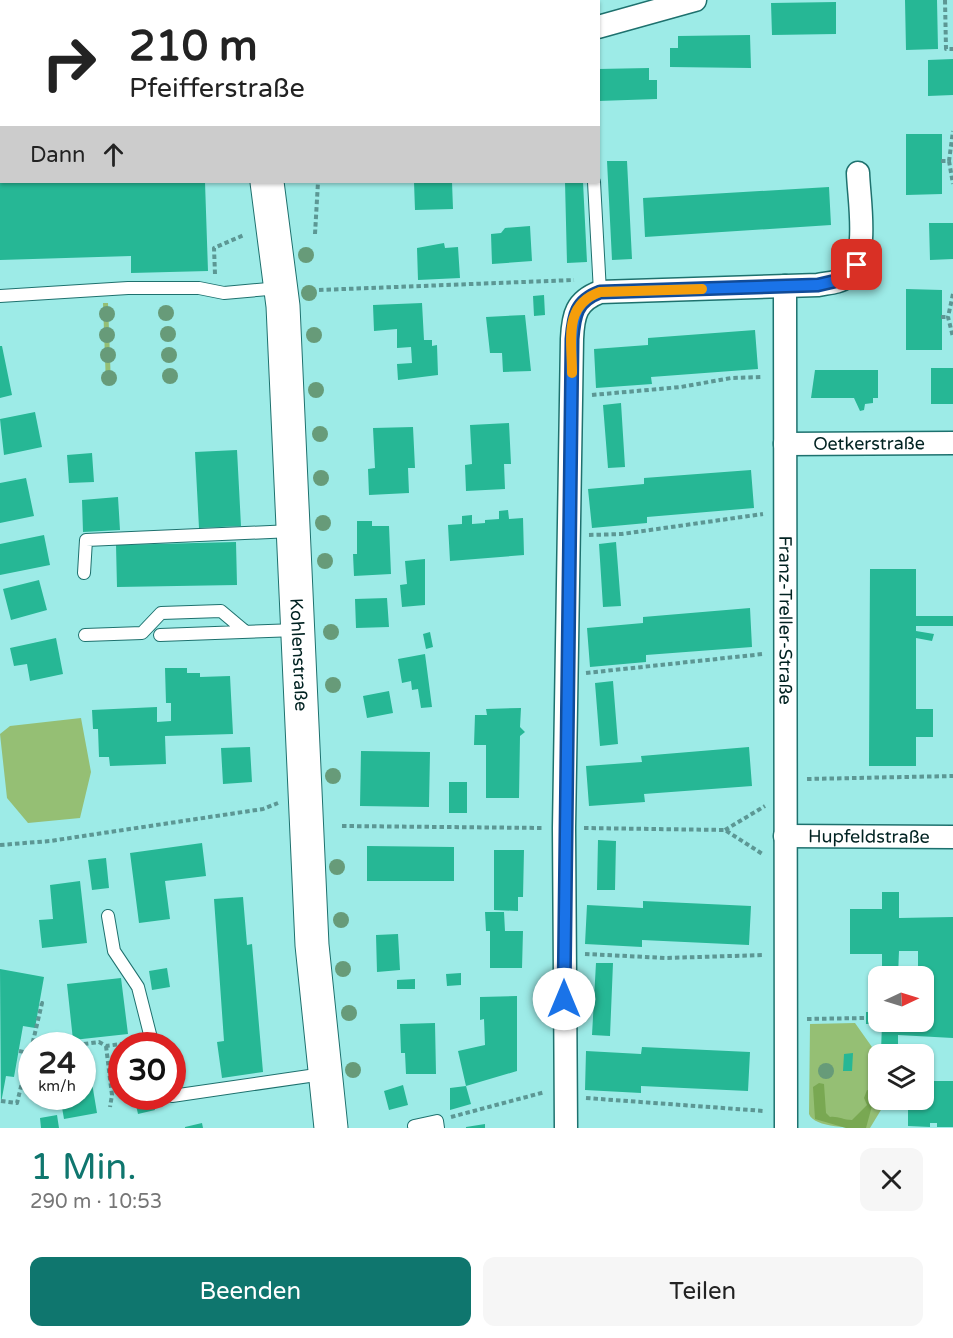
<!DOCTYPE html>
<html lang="de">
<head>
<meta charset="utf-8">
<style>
  body { margin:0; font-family:"Varela Round",sans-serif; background:#f6f6f6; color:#222; height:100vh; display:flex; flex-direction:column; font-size:22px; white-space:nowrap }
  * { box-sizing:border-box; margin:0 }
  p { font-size:20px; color:#767676 }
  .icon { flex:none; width:33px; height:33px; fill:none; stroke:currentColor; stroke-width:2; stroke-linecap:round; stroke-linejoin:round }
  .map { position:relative; height:1128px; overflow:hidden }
  .details { display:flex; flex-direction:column; background:#fff; flex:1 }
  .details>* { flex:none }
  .guide { position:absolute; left:0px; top:0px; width:600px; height:183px; box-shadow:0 2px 4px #0004; background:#fff; color:#222; overflow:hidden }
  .needle { width:39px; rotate:86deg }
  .buttons { position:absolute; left:868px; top:966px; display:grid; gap:12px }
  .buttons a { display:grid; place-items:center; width:66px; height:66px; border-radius:12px; background:#fff; box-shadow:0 2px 4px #0004; font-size:30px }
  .speed { position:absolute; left:18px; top:1032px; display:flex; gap:12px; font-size:30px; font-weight:700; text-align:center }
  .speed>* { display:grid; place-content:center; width:78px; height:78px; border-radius:50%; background:#fff; box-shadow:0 2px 4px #0004; line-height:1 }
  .speed small { font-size:15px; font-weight:400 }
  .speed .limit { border:9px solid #d22; background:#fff; color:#111 }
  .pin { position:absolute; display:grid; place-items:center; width:51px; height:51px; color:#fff; margin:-26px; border-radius:12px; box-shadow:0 3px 9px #0006 }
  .me { position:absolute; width:66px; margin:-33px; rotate:0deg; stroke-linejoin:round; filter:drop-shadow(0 0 4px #0008) }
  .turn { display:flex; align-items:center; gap:21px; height:126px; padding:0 30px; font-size:27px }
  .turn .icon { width:78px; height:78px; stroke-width:2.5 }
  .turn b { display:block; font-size:42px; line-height:51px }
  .then { display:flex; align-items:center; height:57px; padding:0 30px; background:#0003; gap:12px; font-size:22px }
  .round { display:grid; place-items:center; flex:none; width:63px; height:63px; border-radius:12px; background:#f6f6f6 }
  .overview { display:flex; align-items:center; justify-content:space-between; height:102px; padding:0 30px }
  h1 { font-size:36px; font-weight:600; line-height:45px; color:#0f766e }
  .primary-button { display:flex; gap:12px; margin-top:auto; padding:12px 30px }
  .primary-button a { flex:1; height:69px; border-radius:12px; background:#0f766e; color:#fff; font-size:24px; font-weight:600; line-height:69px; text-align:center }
  .primary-button a+a { background:#f6f6f6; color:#222 }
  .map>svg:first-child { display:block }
</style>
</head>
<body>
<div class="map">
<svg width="953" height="1128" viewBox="0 0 953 1128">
  <rect width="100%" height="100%" fill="#9debe7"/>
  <!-- green -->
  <path fill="#95bf74" d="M103,303H108L111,385H106Z
    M81,718L91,772L80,818L28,823L7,798L0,734L10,726Z
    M855,1023L872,1047L873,1066H879V1100H887L870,1128C853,1128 814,1128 809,1114L810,1024Z"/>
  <!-- forest -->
  <path fill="#79a852" d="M819,1083L824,1084L826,1113L830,1117C838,1116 843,1120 852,1120L867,1105L864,1098L867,1090L872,1091L879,1099L872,1106L866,1128H846L815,1119L813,1087Z"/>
  <!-- building -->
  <path fill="#26b795" d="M905,0H937L938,49L906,50Z
    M836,2V34L772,35L771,3Z
    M750,35L751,68L670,67V48H678V36Z
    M953,59V95L928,96V60Z
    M649,68V80H657V99L598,101V69Z
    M906,134H942V194L906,195Z
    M607,161H627L632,259L612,260Z
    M0,182H205L208,271L131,273V256L0,260Z
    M414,182H452L453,209L415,210Z
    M565,182H583L587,262L567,263Z
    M829,187L831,225L645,237L643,198Z
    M929,223H953V259L930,260Z
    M530,226L532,261L492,264L491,234L501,233L505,228Z
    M444,243L445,248L458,247L460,278L418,280L417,248Z
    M906,289L942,290V350H906Z
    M544,295L545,315L534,316L533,296Z
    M422,303L424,340H432V346L437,345L438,375L398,380L397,364L412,363L411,347L397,348V329L374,331L373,305Z
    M525,315L531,371L503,372L502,353H490L486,317Z
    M755,330L758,369L651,377L652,384L596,388L594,349L648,345V338Z
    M0,346H2L12,395L0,398Z
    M931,368H953V404H931Z
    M815,370H878V398H873V403L865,404L864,410L860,411L854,398H811Z
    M621,403L625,467L608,468L603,405Z
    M35,412L42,447L4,455L0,419Z
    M509,423L511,464H504L505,489L466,491L465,465L472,464L470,425Z
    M413,427L415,468H408L409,493L369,495L368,469L375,468L373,428Z
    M237,450L241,526L199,528L195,452Z
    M92,453L94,482L69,483L67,455Z
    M751,470L754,508L647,517V523L592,528L588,489L644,484V478Z
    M26,478L34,516L0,523V483Z
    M118,497L120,530L83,532L82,500Z
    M508,510L509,519L523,518L524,555L450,561L448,525L462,524V516L472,515V524L485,523V520L499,519V511Z
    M357,521H372V526H389L391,574L354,576L353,554H357Z
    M44,535L50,565L0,575V544Z
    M236,542L237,585L117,587L116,545Z
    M616,542L621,606L603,607L599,544Z
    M425,559V605L402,607L400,585L407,584L405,561Z
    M870,569H916V616H953V626H916V631L934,634L932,641L916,638V709H933V737H916V766H869Z
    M39,580L47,610L11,620L3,589Z
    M387,598L389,627L356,628L355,599Z
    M750,608L752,647L646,655V662L590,667L587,628L643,623V617Z
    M430,632L433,647L426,649L423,634Z
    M56,638L63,674L30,681L27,664L14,666L10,648Z
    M425,654L432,707L421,708L418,689L412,690L411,681L402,683L398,659Z
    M165,668H187V673H200V677L230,676L233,734L165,736L166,764L110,766L109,757H99L98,729H93L92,710L157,707V722L171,721V703H166Z
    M613,681L618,744L600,746L595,683Z
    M389,691L393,713L367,718L363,696Z
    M521,708L520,727L525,732L520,736L519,798H486V745H474L475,715H487L486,709Z
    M250,747L252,782L223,784L221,748Z
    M749,747L752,786L644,794L645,802L589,806L586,766L642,762L641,756Z
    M361,751L430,752L429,807L360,806Z
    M449,782H467V813H449Z
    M598,840L616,841L615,890H597Z
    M202,843L206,876L165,881L170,919L139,923L130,853Z
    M367,846L454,847V881H367Z
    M494,850H524L523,897H518V911L494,910Z
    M106,858L109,888L92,890L88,860Z
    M80,881L87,943L42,948L39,920L53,919L50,885Z
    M882,892H899V918L953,917V1038L898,1035V1051H881L882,1024H866V1012H879V1022H924V976H918V951H899L898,976H882V954H850V909H882Z
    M243,897L247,945L252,944L263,1072L222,1078L217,1042L224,1041L214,899Z
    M643,901L751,906L749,945L642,940V947L585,944L587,905L643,908Z
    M485,912H504L505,931H523L522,968H490V931H486Z
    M398,934L400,970L377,972L376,935Z
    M596,963H613L610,1036L592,1035Z
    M167,968L170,987L152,990L149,971Z
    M0,969L44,977L35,1028L23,1026L14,1077L6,1076L1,1103Z
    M461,973V985L447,986L446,974Z
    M121,978L128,1034L73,1040L67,984Z
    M415,979V989H397V980Z
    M517,996V1071L466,1086L458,1051L485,1045L484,1019L480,1020V997Z
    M435,1023L436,1074H406L405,1053H401L400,1024Z
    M642,1047L750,1052L748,1091L641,1086V1093L585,1090L586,1051L641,1054Z
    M853,1053L852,1071H843L844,1054Z
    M91,1077L97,1113L64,1119L60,1096H82V1078Z
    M924,1081H953V1127H937V1123H930V1127L908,1126V1104H913V1100H924Z
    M403,1085L408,1105L389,1110L384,1091Z
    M466,1086L471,1104L450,1110V1088Z
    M134,1096H152L155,1110L138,1114Z
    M57,1115L59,1128H41L40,1118Z
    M202,1123L203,1128H185V1127Z
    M485,1124V1128H466V1127Z"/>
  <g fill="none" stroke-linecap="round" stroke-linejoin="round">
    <defs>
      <path id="lane" d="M594,182L600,292
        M0,296L128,288H199L224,293L280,288
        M84,573L86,540L292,531
        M85,635L142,633L161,613L221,611L246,632
        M160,635L297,630
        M108,916L114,951L138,987L153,1046
        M172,1096L323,1074
        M414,1126L437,1121L438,1128"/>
      <g id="street">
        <path d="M374,2L375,0"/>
        <path d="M598,27L695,0"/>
        <path id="s1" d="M785,286L786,1128"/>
        <path id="s2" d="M785,444L953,443"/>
        <path id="s3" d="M785,836L953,837"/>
        <path d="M566,1128L564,828L572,339C573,315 576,301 600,292L818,285C827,283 839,283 846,277C870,258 859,202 858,173"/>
      </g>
      <g id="secondary">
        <path d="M219,0V2"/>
        <path id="s4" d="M267,182L283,306L312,945L331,1128"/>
      </g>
    </defs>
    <!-- lane casing -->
    <use href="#lane" stroke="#1e716e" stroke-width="14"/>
    <!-- street casing -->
    <use href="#street" stroke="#1e716e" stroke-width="25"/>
    <!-- secondary casing -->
    <use href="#secondary" stroke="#1e716e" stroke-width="35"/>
    <!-- path -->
    <path stroke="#5c9794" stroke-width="4" stroke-dasharray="4.5 3" stroke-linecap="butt" d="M945,0L946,49H953
      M941,161H949L953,131
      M949,161L953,184
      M315,234L318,182
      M215,274L214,248L244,235
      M319,290L574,280
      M953,294L948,317L953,337
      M941,317H948
      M592,395L681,387L731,378L763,377
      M589,535L622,534L763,514
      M586,673L763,654
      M807,779L953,776
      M342,826L543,828
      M584,828L725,830L764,855
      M725,830L765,806
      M0,845L50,841L263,809L278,803
      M585,954L666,958L764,955
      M807,1019L866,1018
      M69,1046L99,1042L106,1046L136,1042
      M106,1046L112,1095L110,1107
      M31,1050L42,1003H39
      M19,1051L29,1053
      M586,1098L764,1111
      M1,1101L17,1103L30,1050
      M451,1117L545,1092"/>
    <!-- lane -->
    <use href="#lane" stroke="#fff" stroke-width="12"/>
    <!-- street -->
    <use href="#street" stroke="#fff" stroke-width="22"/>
    <!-- secondary -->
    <use href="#secondary" stroke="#fff" stroke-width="33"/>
  </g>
  <!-- trees -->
  <g fill="#679b79">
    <circle cx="306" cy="255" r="8"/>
    <circle cx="309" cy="293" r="8"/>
    <circle cx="166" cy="313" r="8"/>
    <circle cx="107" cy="314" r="8"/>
    <circle cx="168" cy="334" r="8"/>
    <circle cx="107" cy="335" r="8"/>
    <circle cx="314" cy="335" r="8"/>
    <circle cx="108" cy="355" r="8"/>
    <circle cx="169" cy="355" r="8"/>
    <circle cx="170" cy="376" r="8"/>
    <circle cx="109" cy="378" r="8"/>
    <circle cx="316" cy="390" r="8"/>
    <circle cx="320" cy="434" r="8"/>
    <circle cx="321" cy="478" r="8"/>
    <circle cx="323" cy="523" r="8"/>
    <circle cx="325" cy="561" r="8"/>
    <circle cx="331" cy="632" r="8"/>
    <circle cx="333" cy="685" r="8"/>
    <circle cx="333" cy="776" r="8"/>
    <circle cx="337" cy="867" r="8"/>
    <circle cx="341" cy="920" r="8"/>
    <circle cx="343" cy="969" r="8"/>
    <circle cx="349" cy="1013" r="8"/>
    <circle cx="353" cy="1070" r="8"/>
    <circle cx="826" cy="1071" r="8"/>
  </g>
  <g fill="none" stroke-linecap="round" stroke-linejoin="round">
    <defs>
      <path id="route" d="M564,999L572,339C574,315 576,301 600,292L818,285L844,279L857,265"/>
    </defs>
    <!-- route casing -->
    <use href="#route" stroke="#114b97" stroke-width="15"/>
    <!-- route -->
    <use href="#route" stroke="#1a73e8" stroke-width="10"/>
    <!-- slow -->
    <path stroke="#f59e0b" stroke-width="10" d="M572,373C572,340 563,305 600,292L702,289"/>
  </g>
  <g text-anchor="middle" stroke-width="4.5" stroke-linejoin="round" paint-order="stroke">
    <!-- street labels -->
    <g font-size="18" fill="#012221" stroke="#aaf8f4">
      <text dy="6" stroke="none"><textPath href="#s2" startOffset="84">Oetkerstraße</textPath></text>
      <text dy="6" stroke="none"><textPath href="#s1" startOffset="334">Franz-Treller-Straße</textPath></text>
      <text dy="6" stroke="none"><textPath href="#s4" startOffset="474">Kohlenstraße</textPath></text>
      <text dy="6" stroke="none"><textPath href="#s3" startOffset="84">Hupfeldstraße</textPath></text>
    </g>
  </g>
</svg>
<div class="buttons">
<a><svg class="needle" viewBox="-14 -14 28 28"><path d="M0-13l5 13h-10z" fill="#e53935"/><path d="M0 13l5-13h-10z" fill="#767676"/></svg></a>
<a><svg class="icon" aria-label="layers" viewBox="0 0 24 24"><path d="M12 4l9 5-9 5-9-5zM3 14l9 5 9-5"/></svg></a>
</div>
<div class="speed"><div>24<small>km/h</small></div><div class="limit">30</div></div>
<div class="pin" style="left:857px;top:265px;background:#d93025"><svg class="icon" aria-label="arrive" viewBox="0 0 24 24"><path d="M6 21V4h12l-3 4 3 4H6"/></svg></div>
<svg class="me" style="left:564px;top:999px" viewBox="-20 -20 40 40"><circle r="19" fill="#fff"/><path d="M0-13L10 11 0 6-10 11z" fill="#1a73e8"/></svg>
<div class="guide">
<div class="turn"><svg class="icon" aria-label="right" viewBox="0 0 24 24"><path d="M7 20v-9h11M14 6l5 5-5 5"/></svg><div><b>210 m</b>Pfeifferstraße</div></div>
<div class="then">Dann<svg class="icon" aria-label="ahead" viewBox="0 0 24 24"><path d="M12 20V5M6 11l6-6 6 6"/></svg></div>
</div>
</div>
<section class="details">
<div class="overview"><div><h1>1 Min.</h1><p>290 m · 10:53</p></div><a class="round"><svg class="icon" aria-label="close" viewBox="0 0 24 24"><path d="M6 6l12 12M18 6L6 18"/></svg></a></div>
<div class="primary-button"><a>Beenden</a><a>Teilen</a></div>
</section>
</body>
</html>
